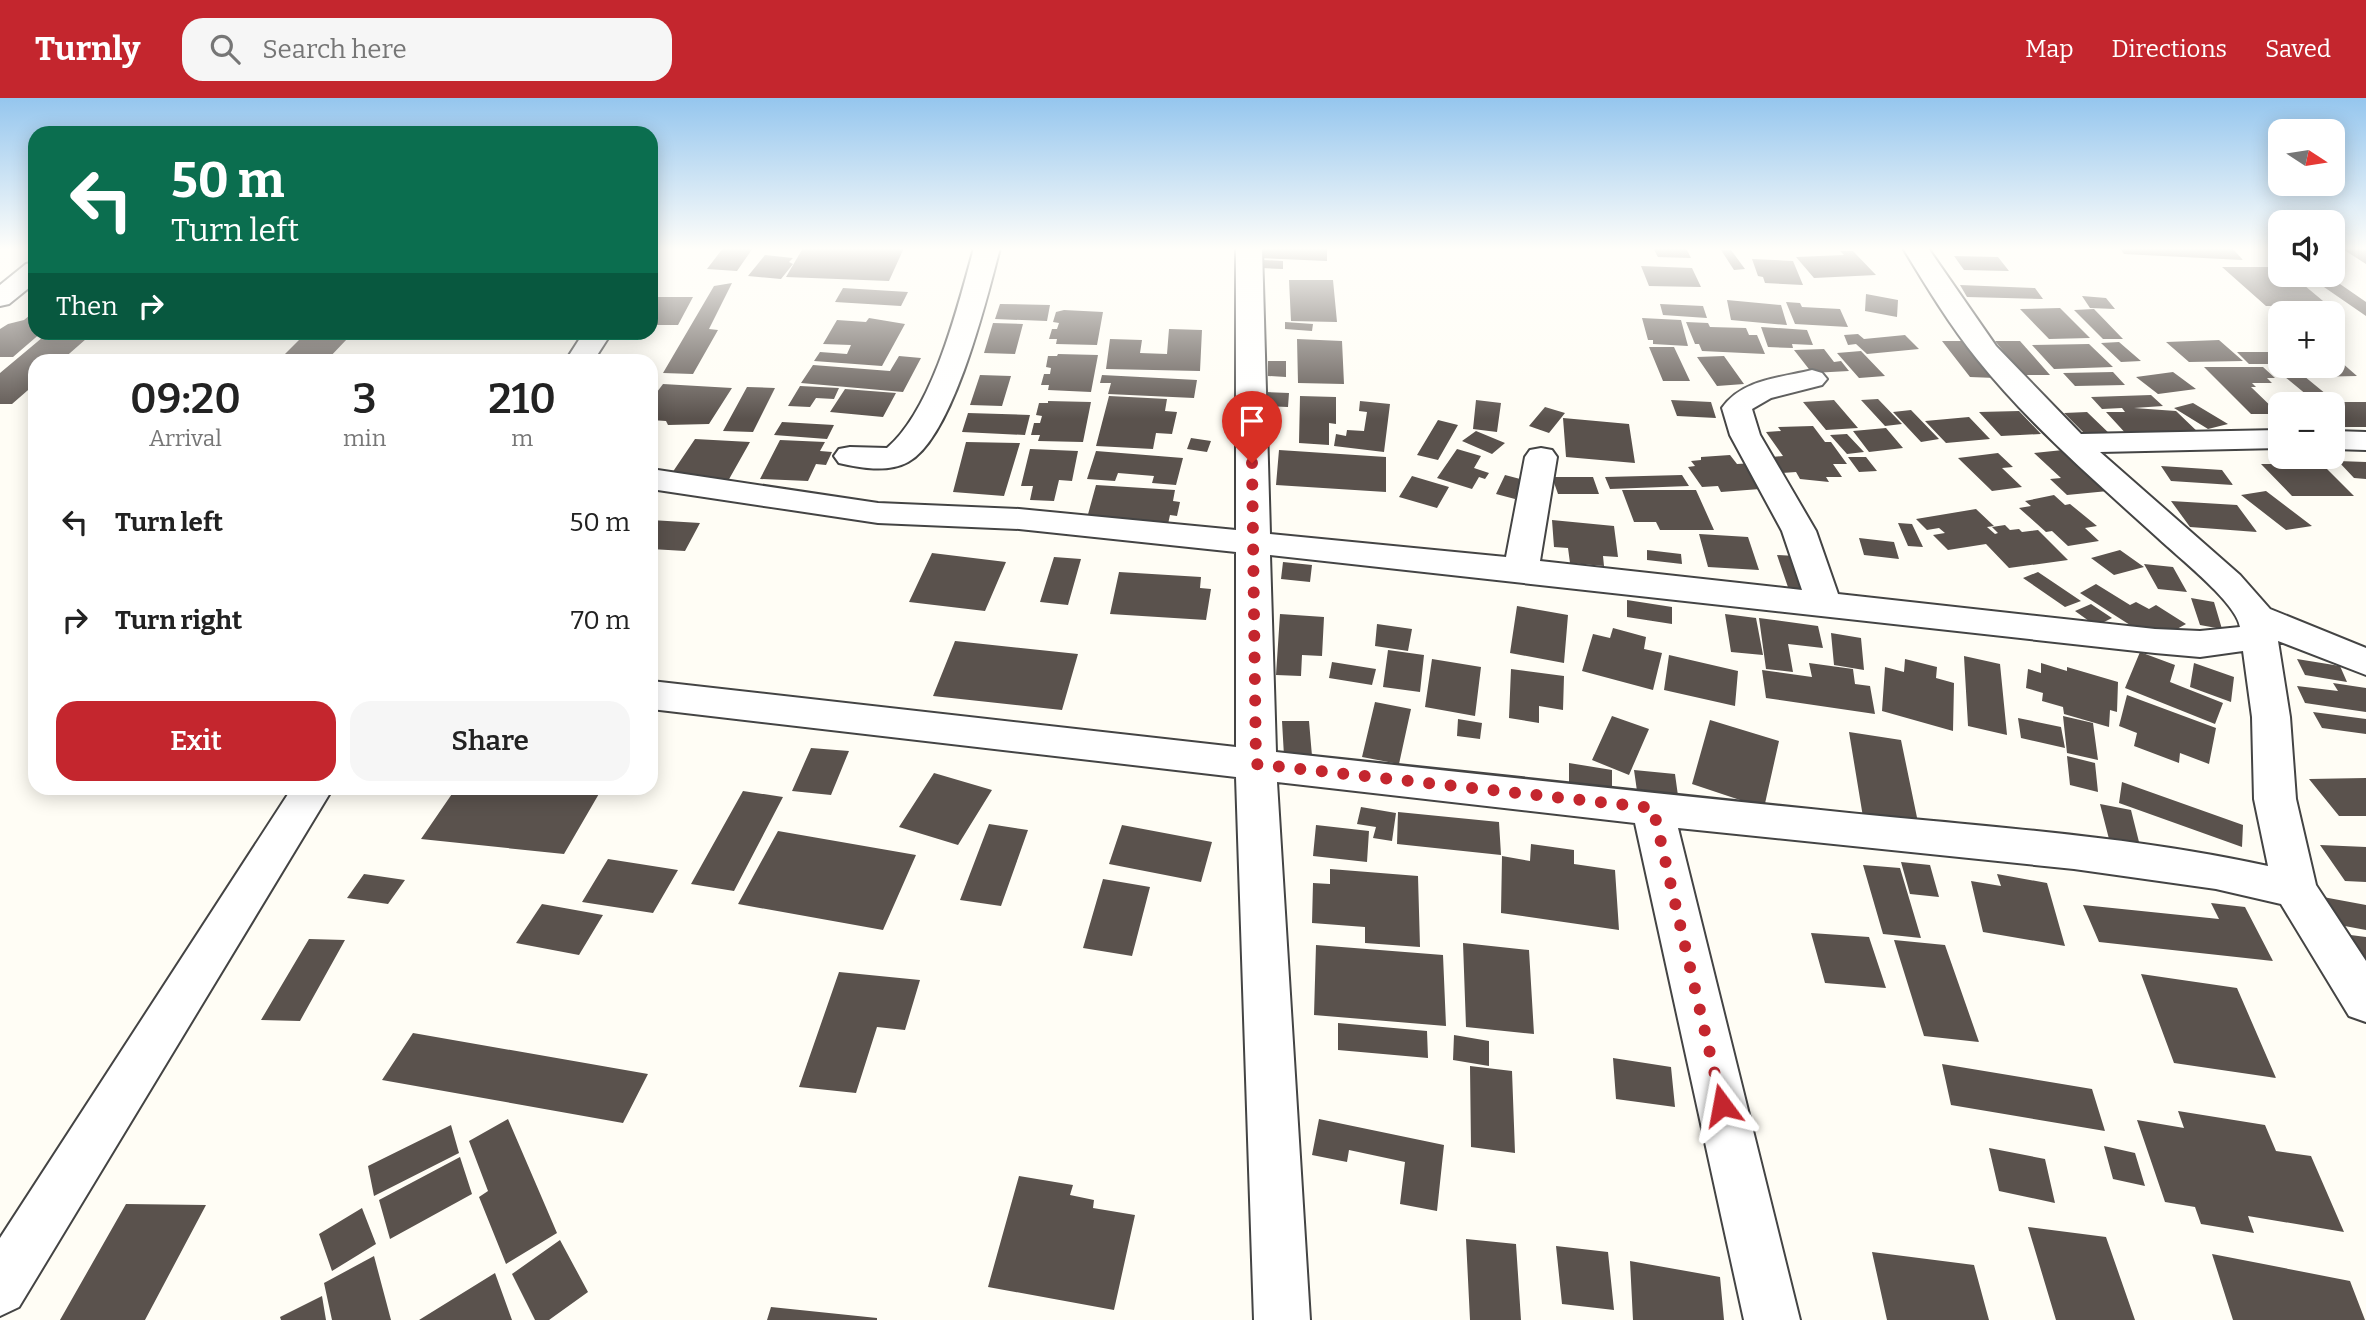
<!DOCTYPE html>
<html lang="en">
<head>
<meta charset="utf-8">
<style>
  body { margin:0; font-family:Bitter,serif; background:#f6f6f6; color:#222; height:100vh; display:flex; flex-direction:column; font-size:26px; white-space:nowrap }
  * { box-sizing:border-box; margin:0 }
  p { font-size:23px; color:#767676 }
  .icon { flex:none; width:38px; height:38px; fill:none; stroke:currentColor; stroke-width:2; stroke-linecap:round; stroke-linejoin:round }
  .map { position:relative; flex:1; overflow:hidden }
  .panel { position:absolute; left:28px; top:256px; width:630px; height:441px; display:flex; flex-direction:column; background:#fff; border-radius:21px; box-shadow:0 4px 18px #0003 }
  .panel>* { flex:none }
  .top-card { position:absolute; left:28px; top:28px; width:630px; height:214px; border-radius:21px; box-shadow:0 4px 18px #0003; background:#0b6e4f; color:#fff; overflow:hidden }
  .needle { width:46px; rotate:102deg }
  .tools { position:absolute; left:2268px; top:21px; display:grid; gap:14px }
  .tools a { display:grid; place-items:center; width:77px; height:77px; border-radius:14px; background:#fff; box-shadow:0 4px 18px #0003; font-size:35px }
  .pin { position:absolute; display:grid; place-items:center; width:60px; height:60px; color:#fff; margin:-72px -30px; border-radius:50% 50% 50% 0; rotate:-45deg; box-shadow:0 0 7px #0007 }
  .pin .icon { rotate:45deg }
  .me { position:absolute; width:77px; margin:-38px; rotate:347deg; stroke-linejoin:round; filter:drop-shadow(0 0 5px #0008) }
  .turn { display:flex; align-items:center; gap:24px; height:147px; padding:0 28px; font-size:32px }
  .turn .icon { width:91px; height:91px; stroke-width:2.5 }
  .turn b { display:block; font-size:49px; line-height:60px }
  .then { display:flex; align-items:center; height:66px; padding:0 28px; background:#0003; gap:14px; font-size:26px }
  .eta { display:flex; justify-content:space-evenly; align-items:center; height:119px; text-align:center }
  .eta b { font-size:42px; font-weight:600; line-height:49px }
  .primary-button { display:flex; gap:14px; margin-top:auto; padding:14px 28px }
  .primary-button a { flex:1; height:80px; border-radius:21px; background:#c4262e; color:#fff; font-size:28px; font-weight:600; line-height:80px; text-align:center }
  .primary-button a+a { background:#f6f6f6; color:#222 }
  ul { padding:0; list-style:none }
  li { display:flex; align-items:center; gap:21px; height:98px; padding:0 28px }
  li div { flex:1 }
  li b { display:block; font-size:26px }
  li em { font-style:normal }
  header { display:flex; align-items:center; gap:42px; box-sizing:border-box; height:98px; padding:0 35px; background:#c4262e; color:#fff }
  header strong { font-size:33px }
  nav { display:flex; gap:38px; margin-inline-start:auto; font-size:24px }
  .search { width:490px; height:63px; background:#f6f6f6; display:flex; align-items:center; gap:18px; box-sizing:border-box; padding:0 24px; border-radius:21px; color:#767676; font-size:26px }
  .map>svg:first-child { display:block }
</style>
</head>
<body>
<header>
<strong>Turnly</strong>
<div class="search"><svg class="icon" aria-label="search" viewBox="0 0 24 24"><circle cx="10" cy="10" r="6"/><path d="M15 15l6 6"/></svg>Search here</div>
<nav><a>Map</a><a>Directions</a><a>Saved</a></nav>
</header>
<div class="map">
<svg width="2366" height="1222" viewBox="0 0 2366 1222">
  <rect width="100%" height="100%" fill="#fffdf5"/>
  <!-- building -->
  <path fill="#5a524d" d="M723,150H753L737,173L707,171Z
    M803,150H904L889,183L786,179Z
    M1261,150H1327V163L1260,160Z
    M1653,150H1686L1691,160L1658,159Z
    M2120,150H2232L2243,162L2124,156Z
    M2341,150H2366V166Z
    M1721,152H1731L1745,171L1734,172Z
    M1840,153H1853L1876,177L1814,180L1796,159L1844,157Z
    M765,157L793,160L789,164L793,166L781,181L748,178Z
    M1954,158L1998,159L2009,173L1964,172Z
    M1752,161L1793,163L1803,187L1765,185L1763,179L1758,178Z
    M1263,162L1283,163V171L1262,170Z
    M1641,168L1692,170L1701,189L1649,188Z
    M2222,169H2280V177H2292L2329,208H2266Z
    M2327,177L2366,204V218L2308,178Z
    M1289,182H1333L1337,224L1291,223Z
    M732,185L709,231L718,232L693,276L663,275L714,188Z
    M1960,187L2035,190L2043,201L1967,199Z
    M843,190L908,194L901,208L835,204Z
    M1866,196L1898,202L1897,219L1865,213Z
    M2082,198L2106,200L2115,211L2090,210Z
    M651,199H693L678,227H651Z
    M1727,202L1781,207L1787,227L1731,222Z
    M1786,204L1800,205L1802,209L1840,211L1848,229L1795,226Z
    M1000,206L1050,207L1047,223L995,221Z
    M1660,206L1703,208L1707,220L1663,217Z
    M2060,210L2090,240L2049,241L2020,211Z
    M2094,211L2123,241H2103L2074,212Z
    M1064,212L1103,214L1097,247L1056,246L1057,241H1049L1052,231H1057L1059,225L1053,224L1056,214Z
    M35,213V234H42L13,259H0V231L8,226L24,222Z
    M869,220L905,226L882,268L814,263L820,254L847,256L851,247L823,246L837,222L866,224Z
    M1642,220L1681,222L1688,248L1653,246V242H1648Z
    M1285,224L1313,226L1312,233L1285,231Z
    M1686,224L1708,225L1710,229L1746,230L1749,237H1757L1765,256L1702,253L1699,246H1695Z
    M993,225L1023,226L1015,256L984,255Z
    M1761,229L1807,232L1813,247L1792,246L1793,250L1768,249Z
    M1169,231L1202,232L1200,273L1106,271L1110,241L1142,242L1140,255L1167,256Z
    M49,234H94L62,262H35V286L12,306H0V275Z
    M1858,236L1864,241L1905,237L1919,251L1867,256L1856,246L1848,247L1844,237Z
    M301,240L347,241L327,262H279Z
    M1297,241L1342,243L1344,286L1298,285Z
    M2219,242L2243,263L2189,264L2166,244Z
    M1942,243H1968L1996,280L1970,279Z
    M1995,243H2020L2050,277H2023Z
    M2119,244L2141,263L2121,264L2101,245Z
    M2089,246L2113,269L2054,271L2032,247Z
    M1649,249H1674L1690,283H1663Z
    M1824,251L1834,264L1841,263L1849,273L1812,275L1794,252Z
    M1861,253L1885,278L1859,280L1837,255Z
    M2237,254H2277L2280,257V266H2249Z
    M384,256L429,261V262H377Z
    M1058,256L1098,257L1091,294L1048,292L1049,287H1041L1044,276H1050L1051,270L1046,269L1048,258H1057Z
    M2333,257L2357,278L2308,279L2291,269L2333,268Z
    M899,258L921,260L903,294L801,285L813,267L890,273Z
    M1724,258L1744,286L1717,288L1697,259Z
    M1268,263H1286V279L1268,278Z
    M2204,269H2263L2275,280H2267L2272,285H2252L2256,289H2251L2279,316H2251Z
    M2113,274L2125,287L2075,288L2063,275Z
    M2173,274L2196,291L2158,296L2136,279Z
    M980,277L1011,278L1002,308L970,307Z
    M1102,277L1197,282L1194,300L1108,296L1111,285H1100Z
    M2304,278L2332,301L2313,302L2285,279Z
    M663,286L732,290L709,326L668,327L666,323L651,322V302Z
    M800,288L839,290L834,301L816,300L810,309L788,308Z
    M747,289L775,290L753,334L723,333Z
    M845,291L896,295L883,319L830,314Z
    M1265,294L1289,295L1288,309L1264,308Z
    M2151,297L2163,308L2134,310L2176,313L2202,338L2129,339L2106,314H2125L2122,310L2102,311L2091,299Z
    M1109,298L1167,301L1165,313L1177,314L1172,336L1156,335L1153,351L1096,348Z
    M1300,298L1336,299V326L1329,325V347L1299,345Z
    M1878,301L1902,326L1885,328L1861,302Z
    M1476,302L1501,305L1497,334L1473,331Z
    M1671,302L1711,304L1716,320L1677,318Z
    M1834,302L1858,330L1826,332L1803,304Z
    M1048,303L1091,304L1083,344L1038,343L1040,337H1031L1034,325H1040L1042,318L1036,317L1039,305H1048Z
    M1360,303L1390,306L1384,354L1334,348L1336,336L1346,338L1347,332L1364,333L1367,314L1359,313Z
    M2300,304H2366V329H2333V306H2302Z
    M2193,305L2228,326L2208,331L2174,310Z
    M1545,309L1565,315L1549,335L1529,328Z
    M1911,312L1939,341L1921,344L1893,314Z
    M2019,313L2041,336L2001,338L1979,314Z
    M2087,314L2113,339L2089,340L2064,315Z
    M968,315L1030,317L1025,337L962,334Z
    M1969,319L1990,341L1946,345L1925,323Z
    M1563,320L1629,326L1635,365L1566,359Z
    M1438,322L1458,327L1438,362L1417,357Z
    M782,324L834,327L827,341L774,337Z
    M1813,328L1825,344H1831L1847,366H1833L1842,379H1826L1829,384L1800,381L1796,374L1782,375L1771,359L1783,358L1766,334L1781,333L1778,329Z
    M1886,330L1903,350L1869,354L1853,333Z
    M1476,333L1505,345L1492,356L1462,343Z
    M1847,336L1864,354L1847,356L1830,337Z
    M1191,340L1211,343L1207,354L1187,351Z
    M695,341L750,344L728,383L670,378Z
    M780,342L825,344L820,353L832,354L826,367L816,366L808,383L760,381Z
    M966,344L1020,345L1004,398L953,394Z
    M1030,351L1078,353L1072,383L1059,382L1054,403L1030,402L1033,388H1021Z
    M1457,351L1481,358L1474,370L1489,375L1485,381L1479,379L1472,391L1437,380Z
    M1279,352L1386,359V394L1276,387Z
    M2063,352L2108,393L2067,397L2050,381L2061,380L2034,355Z
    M1096,353L1183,360L1176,387L1152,385L1154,378L1118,375L1115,383L1087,381Z
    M1998,355L2013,369L2002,370L2022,389L1992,393L1958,360Z
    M1730,357L1737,366L1754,365L1760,391L1721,394L1718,388L1702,389L1688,369L1695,368L1691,363L1701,362V359Z
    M1848,359H1866L1877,373L1859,374Z
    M2338,363L2366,364V381L2354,380Z
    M2261,366H2322L2354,398H2292Z
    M2161,368L2222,372L2233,387L2171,383Z
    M1505,377L1524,382L1515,401L1496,396Z
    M1682,377L1689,388L1610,391L1605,379Z
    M1412,378L1449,389L1437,410L1399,399Z
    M1552,379H1593L1599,396H1558Z
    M1096,387L1175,392L1173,403L1180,404L1177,418L1170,417L1168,426L1087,420Z
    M1622,392H1696L1714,432H1660L1656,424H1634Z
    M2266,393L2312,428L2286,432L2241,397Z
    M2054,397L2065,407L2070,406L2097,428L2085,430L2099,443L2068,448L2052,433L2046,434L2019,410L2031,408L2025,403Z
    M2171,403L2237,407L2257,434L2190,429Z
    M1976,411L1994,428L1987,429L1995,436L1998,435L1992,429L2005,427L2010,432L2019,431L2022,434L2038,432L2068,462L2009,470L1986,446L1948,452L1933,437L1945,435L1939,430L1927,432L1916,421Z
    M651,422L700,425L685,453L651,451Z
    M1552,422L1614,428L1618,459L1603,458L1604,468L1570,465L1568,450L1554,449Z
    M1898,425L1912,426L1923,449L1908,448Z
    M1699,436L1748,439L1759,472L1708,469Z
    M1859,440L1894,444L1899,461L1864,457Z
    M1647,452L1681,456L1682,466L1647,462Z
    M2120,452L2144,469L2114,477L2091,460Z
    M932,455L1006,464L985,513L909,504Z
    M1777,457L1796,458L1811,497L1790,495Z
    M1054,459L1081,461L1068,507L1040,504Z
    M1283,464L1312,467L1310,484L1281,481Z
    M2144,466L2173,469L2187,494L2158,491Z
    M1119,474L1201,479L1200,490L1211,491L1206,522L1110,516Z
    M2038,474L2081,503L2065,509L2023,480Z
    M2096,486L2130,507L2136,504L2149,511L2156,507L2186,526L2155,543L2080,495Z
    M2191,500L2214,504L2222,531L2200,527Z
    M1627,502L1672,509V526L1627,519Z
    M2091,506L2112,520L2096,528L2075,513Z
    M1517,508L1568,517L1564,565L1510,555Z
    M1280,516L1324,519L1322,558L1302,557L1301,578L1276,577Z
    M1725,516L1756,520L1763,557L1731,554Z
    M1759,520L1818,528L1823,550L1788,546L1793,574L1766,571Z
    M1377,526L1412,531L1408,553L1375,548Z
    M1613,530L1646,539L1644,551L1662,555L1653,592L1582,573L1593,536L1610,540Z
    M1831,535L1861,540L1864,572L1834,567Z
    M955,543L1078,556L1062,612L933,598Z
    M1388,552L1424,557L1420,594L1383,589Z
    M2140,554L2175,567L2170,584L2223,605L2215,626L2125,590Z
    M1669,557L1738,573L1735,608L1664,592Z
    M1964,558L2000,566L2007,637L1968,628Z
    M1432,561L1481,569L1475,618L1425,609Z
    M1905,561L1937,569L1936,580L1954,585L1953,633L1882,613L1885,569L1904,574Z
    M2297,561L2340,568L2347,584L2305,577Z
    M1332,564L1376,571L1372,587L1329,580Z
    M1809,565L1853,571L1855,586L1870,588L1875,616L1766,600L1762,572L1812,579Z
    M2041,565L2067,573V569L2118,584L2117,614L2110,612L2109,629L2064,616L2063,609L2042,603L2043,595L2026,590L2028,571L2041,575Z
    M2194,565L2234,579L2231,604L2190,589Z
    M1511,571L1564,578L1563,612L1539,608V625L1509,620Z
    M2333,585L2366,590V614L2305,605L2297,588L2338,593Z
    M2127,597L2216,630L2209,666L2180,655L2179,665L2134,648L2137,635L2119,628Z
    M1375,604L1411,611L1399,666L1362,659Z
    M2313,614L2366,621V636L2322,630Z
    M1612,618L1649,631L1629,677L1592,662Z
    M2063,618L2093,625L2098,662L2067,655Z
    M2018,620L2061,629L2065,650L2021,640Z
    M1458,621L1482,625L1480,641L1457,638Z
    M1710,622L1779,643L1764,710L1692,686Z
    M1282,623H1309L1312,658H1284Z
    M1849,634L1901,642L1920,734L1864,725Z
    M811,650L849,653L831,697L792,693Z
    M2067,658L2095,665L2098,694L2070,687Z
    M1569,665L1612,672V699L1569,692Z
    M1634,672L1675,676L1679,705L1638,700Z
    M934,675L992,692L958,747L899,729Z
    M2366,680V718H2339L2309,681Z
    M2122,684L2243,727L2242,749L2119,705Z
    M456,690H578L576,692L600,694L564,756L421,741Z
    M743,693L783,699L734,793L691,786Z
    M2100,706L2131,712L2140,748L2109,741Z
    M1361,709L1396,715L1392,743L1373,740L1376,729L1357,726Z
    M1398,714L1499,724L1501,757L1397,746Z
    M989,726L1028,732L1001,808L960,802Z
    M1122,727L1212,744L1201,784L1109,766Z
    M1316,727L1369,733L1367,764L1313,758Z
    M778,733L916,757L883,832L738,806Z
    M1531,746L1574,752V766L1615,772L1619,832L1501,815L1502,758L1530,763Z
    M2320,747L2366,749V784L2345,783Z
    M608,761L678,772L653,815L582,804Z
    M1901,764L1930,767L1939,799L1910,796Z
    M1863,767L1900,770L1921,840L1883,836Z
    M1330,771L1418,778L1420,849L1365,845V829L1312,825L1313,785L1330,786Z
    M364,776L405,782L388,806L347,800Z
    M1997,776L2047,785L2065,848L1983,834L1971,783L2001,788Z
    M1103,781L1150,789L1132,858L1083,850Z
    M2323,799L2366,807V832L2334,826Z
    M2211,805L2245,809L2273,863L2099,844L2083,807L2219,821Z
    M542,806L603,817L579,857L516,845Z
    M1811,835L1869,839L1886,890L1825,885Z
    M2335,835L2366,839V866Z
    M309,841L345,842L300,923L261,922Z
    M1894,842L1945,847L1979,944L1924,938Z
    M1463,845L1529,852L1534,936L1466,929Z
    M1316,847L1443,857L1446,928L1314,917Z
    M839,874L920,882L905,932L877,929L856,995L799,989Z
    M2141,876L2237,890L2276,980L2174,965Z
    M1338,925L1427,933L1428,960L1338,952Z
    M413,935L648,976L623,1025L382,982Z
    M1454,937L1489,943V968L1453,962Z
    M1613,960L1671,969L1675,1009L1616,1001Z
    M1942,966L2092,991L2105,1033L1951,1007Z
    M1470,968L1512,973L1515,1055L1471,1049Z
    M2178,1013L2265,1027L2276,1053L2311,1058L2344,1134L2248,1118L2254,1135L2201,1126L2195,1109L2165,1104L2137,1022L2184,1030Z
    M508,1021L557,1135L506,1166L479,1099L488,1093L469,1043Z
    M1319,1021L1444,1047L1437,1113L1400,1106L1405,1064L1349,1052L1347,1064L1312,1057Z
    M451,1027L459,1055L374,1098L368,1068Z
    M2104,1048L2135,1055L2145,1088L2113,1081Z
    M1989,1050L2045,1061L2055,1105L1999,1093Z
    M460,1059L472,1096L390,1141L379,1102Z
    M1019,1078L1073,1087L1070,1097L1094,1102L1093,1110L1135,1117L1114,1212L988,1189Z
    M126,1106L206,1107L145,1222H60Z
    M362,1110L376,1146L332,1173L319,1136Z
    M2028,1129L2106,1139L2135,1222H2056Z
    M1466,1141L1516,1146L1521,1222H1470Z
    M560,1142L588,1194L549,1222H535L512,1176Z
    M1556,1148L1608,1154L1614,1212L1562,1206Z
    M1872,1154L1974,1167L1989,1222H1887Z
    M2212,1156L2350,1183L2365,1222H2233Z
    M374,1158L391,1222H332L324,1185Z
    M1630,1163L1720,1179L1724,1222H1633Z
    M495,1175L512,1222H419Z
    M322,1198L326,1222H281L280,1219Z
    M771,1209L877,1220V1222H767Z"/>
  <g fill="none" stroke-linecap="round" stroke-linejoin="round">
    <defs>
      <path id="minor" d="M974,150H1000C987,200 953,340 908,364C888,375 860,370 839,365L834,358L839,351L850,349L887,350C933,311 958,208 974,150Z
        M1236,150H1262L1270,436L1506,459L1525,359L1530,352L1541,350L1552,352L1557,359L1540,463L1802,492L1782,433L1730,337L1722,310C1742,281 1780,280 1812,272L1822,275L1827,281L1822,287L1771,300L1752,311L1760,337L1816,433L1838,496L2155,531L2200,533L2240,529C2237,505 2177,458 2158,440C2095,383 2030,327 1977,261C1949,226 1926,188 1903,150H1928L1996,248L2081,336L2280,332V350L2100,354L2240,477L2270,511L2366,550V577L2278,543L2290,619L2296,701L2316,787L2366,863V924L2349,918L2281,806L2216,791L2074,771L1678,730L1800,1222H1744L1635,725L1277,684L1310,1222H1254L1236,679L651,611V583L1236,649V454L1019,431L878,425L651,391V371L878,405L1019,411L1236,432ZM1270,457L2155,555L2200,559L2243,553L2252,619L2254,701L2268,768C2131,738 1989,729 1849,715C1658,696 1467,675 1276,654Z
        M35,164V185L9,206L0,208V187L26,166Z
        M584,234H612L594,262H566Z
        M2333,333L2366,334V352L2333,351Z
        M292,690H333L19,1209L0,1218V1140Z"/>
    </defs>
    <!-- minor casing -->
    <use href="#minor" stroke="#444" stroke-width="4"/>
    <!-- minor -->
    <use href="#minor" fill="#fff" fill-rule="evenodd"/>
  </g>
  <!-- sky -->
  <linearGradient id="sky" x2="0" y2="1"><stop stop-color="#95c6ee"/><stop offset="0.47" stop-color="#fffefa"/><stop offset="1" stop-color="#fffefa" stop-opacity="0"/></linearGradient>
  <rect width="2366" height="321" fill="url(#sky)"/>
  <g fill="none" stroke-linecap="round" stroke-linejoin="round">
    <!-- route -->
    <path stroke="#c4262e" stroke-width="12" stroke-dasharray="0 21.6" d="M1252,365L1256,666L1653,710L1722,1007"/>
  </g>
</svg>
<div class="tools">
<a><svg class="needle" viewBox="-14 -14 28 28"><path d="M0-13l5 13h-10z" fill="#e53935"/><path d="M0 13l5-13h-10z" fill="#767676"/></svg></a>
<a><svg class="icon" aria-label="sound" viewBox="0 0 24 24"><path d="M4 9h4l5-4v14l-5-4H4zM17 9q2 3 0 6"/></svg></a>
<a>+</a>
<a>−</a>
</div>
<div class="pin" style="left:1252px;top:365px;background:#d93025"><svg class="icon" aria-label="arrive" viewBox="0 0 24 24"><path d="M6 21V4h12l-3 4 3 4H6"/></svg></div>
<svg class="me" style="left:1722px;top:1007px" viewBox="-20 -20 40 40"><path d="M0-17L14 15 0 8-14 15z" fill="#c4262e" stroke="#fff" stroke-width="4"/></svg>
<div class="top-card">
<div class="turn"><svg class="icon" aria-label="left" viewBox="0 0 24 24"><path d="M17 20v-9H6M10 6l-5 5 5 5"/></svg><div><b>50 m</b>Turn left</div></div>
<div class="then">Then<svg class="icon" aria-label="right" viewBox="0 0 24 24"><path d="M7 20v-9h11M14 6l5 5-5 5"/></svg></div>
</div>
<section class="panel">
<div class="eta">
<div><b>09:20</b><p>Arrival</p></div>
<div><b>3</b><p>min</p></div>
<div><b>210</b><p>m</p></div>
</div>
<ul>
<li><svg class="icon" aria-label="left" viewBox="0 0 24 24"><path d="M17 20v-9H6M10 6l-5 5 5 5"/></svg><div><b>Turn left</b></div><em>50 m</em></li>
<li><svg class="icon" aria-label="right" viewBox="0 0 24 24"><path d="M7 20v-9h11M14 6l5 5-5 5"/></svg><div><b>Turn right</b></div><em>70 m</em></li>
</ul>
<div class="primary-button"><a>Exit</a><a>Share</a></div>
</section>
</div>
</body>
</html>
